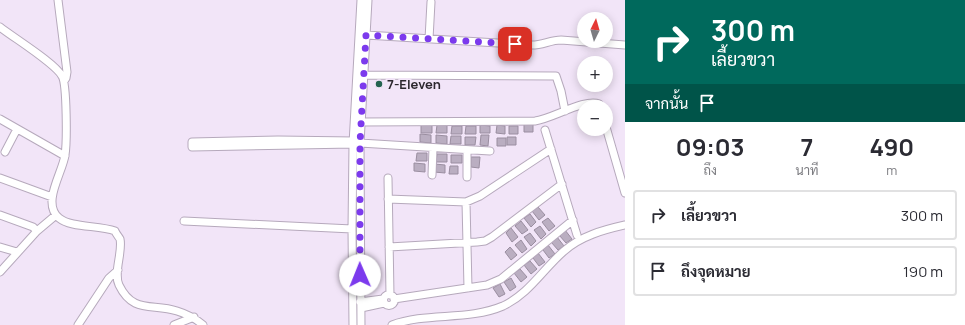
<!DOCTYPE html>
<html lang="th">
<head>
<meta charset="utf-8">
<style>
  body { margin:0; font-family:Manrope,Sarabun,sans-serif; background:#f7f7f7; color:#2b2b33; height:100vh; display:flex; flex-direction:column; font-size:15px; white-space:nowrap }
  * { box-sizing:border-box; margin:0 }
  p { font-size:13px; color:#7c7c81 }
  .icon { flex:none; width:22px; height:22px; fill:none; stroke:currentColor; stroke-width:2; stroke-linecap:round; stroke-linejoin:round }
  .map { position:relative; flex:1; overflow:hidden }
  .drawer { display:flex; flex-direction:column; background:#fff; width:340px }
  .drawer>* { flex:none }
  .guide { background:#00695c; color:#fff; overflow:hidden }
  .needle { width:26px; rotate:5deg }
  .buttons { position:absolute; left:577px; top:12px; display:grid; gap:8px }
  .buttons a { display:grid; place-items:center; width:36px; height:36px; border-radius:50%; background:#fff; box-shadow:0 2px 10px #0003; font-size:20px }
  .pin { position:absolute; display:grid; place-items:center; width:34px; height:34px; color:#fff; margin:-17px; border-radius:8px; box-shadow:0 2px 6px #0006 }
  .me { position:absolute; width:44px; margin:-22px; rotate:359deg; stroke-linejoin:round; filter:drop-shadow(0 0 3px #0008) }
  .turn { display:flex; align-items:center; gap:14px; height:84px; padding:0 20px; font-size:18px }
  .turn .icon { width:52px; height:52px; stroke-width:2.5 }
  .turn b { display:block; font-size:28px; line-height:34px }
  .then { display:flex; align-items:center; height:38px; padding:0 20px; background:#0003; gap:8px; font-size:15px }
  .eta { display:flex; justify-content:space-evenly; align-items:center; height:68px; text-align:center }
  .eta b { font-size:24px; font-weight:700; line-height:28px }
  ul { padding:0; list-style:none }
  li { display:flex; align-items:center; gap:12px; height:50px; margin:0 8px 6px; padding:0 12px; border:2px solid #e1e1e2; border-radius:4px }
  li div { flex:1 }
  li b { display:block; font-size:15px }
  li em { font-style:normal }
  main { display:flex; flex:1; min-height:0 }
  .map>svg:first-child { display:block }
</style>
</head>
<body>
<main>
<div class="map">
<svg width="625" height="325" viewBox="0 0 625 325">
  <rect width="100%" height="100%" fill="#f2e5f8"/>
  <!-- building -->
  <path fill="#baaec1" stroke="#9a8ea0" d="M524,124H533V132H524Z
    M421,125H432V133H421Z
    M437,125H447V133H436Z
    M480,125L490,126V133H480Z
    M497,125L505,126V134L496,133Z
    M452,126H462V134H451Z
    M466,126H476V134H465Z
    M509,126H518V134H509Z
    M420,134L431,135V143L420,142Z
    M436,135L447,136V144L436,143Z
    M481,135H489L488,146L480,145Z
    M451,136H461V144H450Z
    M465,137H476L475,145H465Z
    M507,137H516V145H507Z
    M497,138H506V146H497Z
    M417,153H427V161H416Z
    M437,154H447V162H436Z
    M451,155H462V163H451Z
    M471,157H480L479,168L471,167Z
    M414,163L425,164V172L414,171Z
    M435,164L445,165V173L434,172Z
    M450,166H458V174H449Z
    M538,207L545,215L539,220L532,211Z
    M530,214L536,222L531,227L524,218Z
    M548,218L555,226L549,231L542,222Z
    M521,221L528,230L522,234L515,226Z
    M540,226L546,234L541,239L534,230Z
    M511,228L518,237L512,242L506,233Z
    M565,230L572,239L566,243L559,235Z
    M530,233L536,241L531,246L524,237Z
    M557,237L564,246L558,250L551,242Z
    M521,240L527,249L522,253L515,245Z
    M548,245L555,254L549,258L543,250Z
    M510,247L517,255L511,260L505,252Z
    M538,253L545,262L539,266L533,258Z
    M530,261L537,269L531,274L524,265Z
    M520,269L527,277L521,282L514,273Z
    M511,278L516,287L510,291L504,282Z
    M500,284L505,294L499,297L493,288Z"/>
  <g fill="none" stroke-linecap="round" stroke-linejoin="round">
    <defs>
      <path id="minor" d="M58,0L67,72L66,78L64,81
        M0,27C14,38 55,63 62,76C67,84 67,143 65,155C63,172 41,203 59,218C71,228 99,225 115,231C116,234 119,237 120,239C123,252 113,273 119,285C133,314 152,303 177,311C187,314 195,318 203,325
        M366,35L530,45C541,46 550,40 561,40L625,45
        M429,39L431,2
        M364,75L556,76L561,91L565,111
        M0,119L65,156
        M361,122L535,121C552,119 585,98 599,104L600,107
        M606,127L625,193
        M545,130L577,235
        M360,143L490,151
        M353,144L192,147V142L278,140L354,141
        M5,152L17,129
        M432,175L433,148
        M467,177V150
        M0,178L52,197
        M388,178L390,295
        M388,199L466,202L480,196L551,149
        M466,202L468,288
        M0,215L33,227L37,231
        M184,221L352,229
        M0,247L17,252
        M389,247L477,242L485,241L492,237L562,184
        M0,272L37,231L56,215
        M383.5 300a5.5 5.5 0 1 1 11 0a5.5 5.5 0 1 1-11 0Z
        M394,299L487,285L501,279L573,220
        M360,302L383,299
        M361,308L384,303
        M78,325L109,278L118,270
        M174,325L194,317
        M353,325L352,229L353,144L361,0
        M361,325L360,143L368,0
        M392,325C427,312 468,321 503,306C529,294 543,269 564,251C581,236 603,230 625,225"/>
    </defs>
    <!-- minor casing -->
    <use href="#minor" stroke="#b6a9bc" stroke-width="9"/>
    <!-- minor -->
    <use href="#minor" stroke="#fff" stroke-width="7"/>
  </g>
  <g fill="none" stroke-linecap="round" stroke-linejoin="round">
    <!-- route -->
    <path stroke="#7c3aed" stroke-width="7" stroke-dasharray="0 12.6" d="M360,275V143L366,35L515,44"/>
  </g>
  <!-- markers -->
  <circle fill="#246350" stroke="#f2e5f8" stroke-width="1.5" cx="379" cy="84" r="4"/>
  <g text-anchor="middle" stroke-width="4" stroke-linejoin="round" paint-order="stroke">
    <!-- poi labels -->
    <g font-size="13" font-weight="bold" fill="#2c272e" stroke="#f2e5f8" text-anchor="start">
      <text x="387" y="89">7-Eleven</text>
    </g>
  </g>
</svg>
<div class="buttons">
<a><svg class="needle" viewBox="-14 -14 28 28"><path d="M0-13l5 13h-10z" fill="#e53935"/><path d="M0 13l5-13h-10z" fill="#7c7c81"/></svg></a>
<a>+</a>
<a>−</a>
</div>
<div class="pin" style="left:515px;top:44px;background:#d93025"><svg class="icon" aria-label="arrive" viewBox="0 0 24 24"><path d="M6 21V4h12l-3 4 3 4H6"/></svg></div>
<svg class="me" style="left:360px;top:275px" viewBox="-20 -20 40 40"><circle r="19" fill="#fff"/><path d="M0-13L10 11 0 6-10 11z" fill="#7c3aed"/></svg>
</div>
<section class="drawer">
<div class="guide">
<div class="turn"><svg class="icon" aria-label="right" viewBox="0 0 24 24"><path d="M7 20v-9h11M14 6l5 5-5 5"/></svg><div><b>300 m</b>เลี้ยวขวา</div></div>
<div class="then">จากนั้น<svg class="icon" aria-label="arrive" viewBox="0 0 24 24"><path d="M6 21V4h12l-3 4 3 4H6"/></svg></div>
</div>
<div class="eta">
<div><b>09:03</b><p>ถึง</p></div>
<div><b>7</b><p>นาที</p></div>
<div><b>490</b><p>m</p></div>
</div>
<ul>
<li><svg class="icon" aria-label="right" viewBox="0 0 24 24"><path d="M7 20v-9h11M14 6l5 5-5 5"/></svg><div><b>เลี้ยวขวา</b></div><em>300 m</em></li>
<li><svg class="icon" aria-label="arrive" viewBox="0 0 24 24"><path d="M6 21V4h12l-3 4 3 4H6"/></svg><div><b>ถึงจุดหมาย</b></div><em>190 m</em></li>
</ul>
</section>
</main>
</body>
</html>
